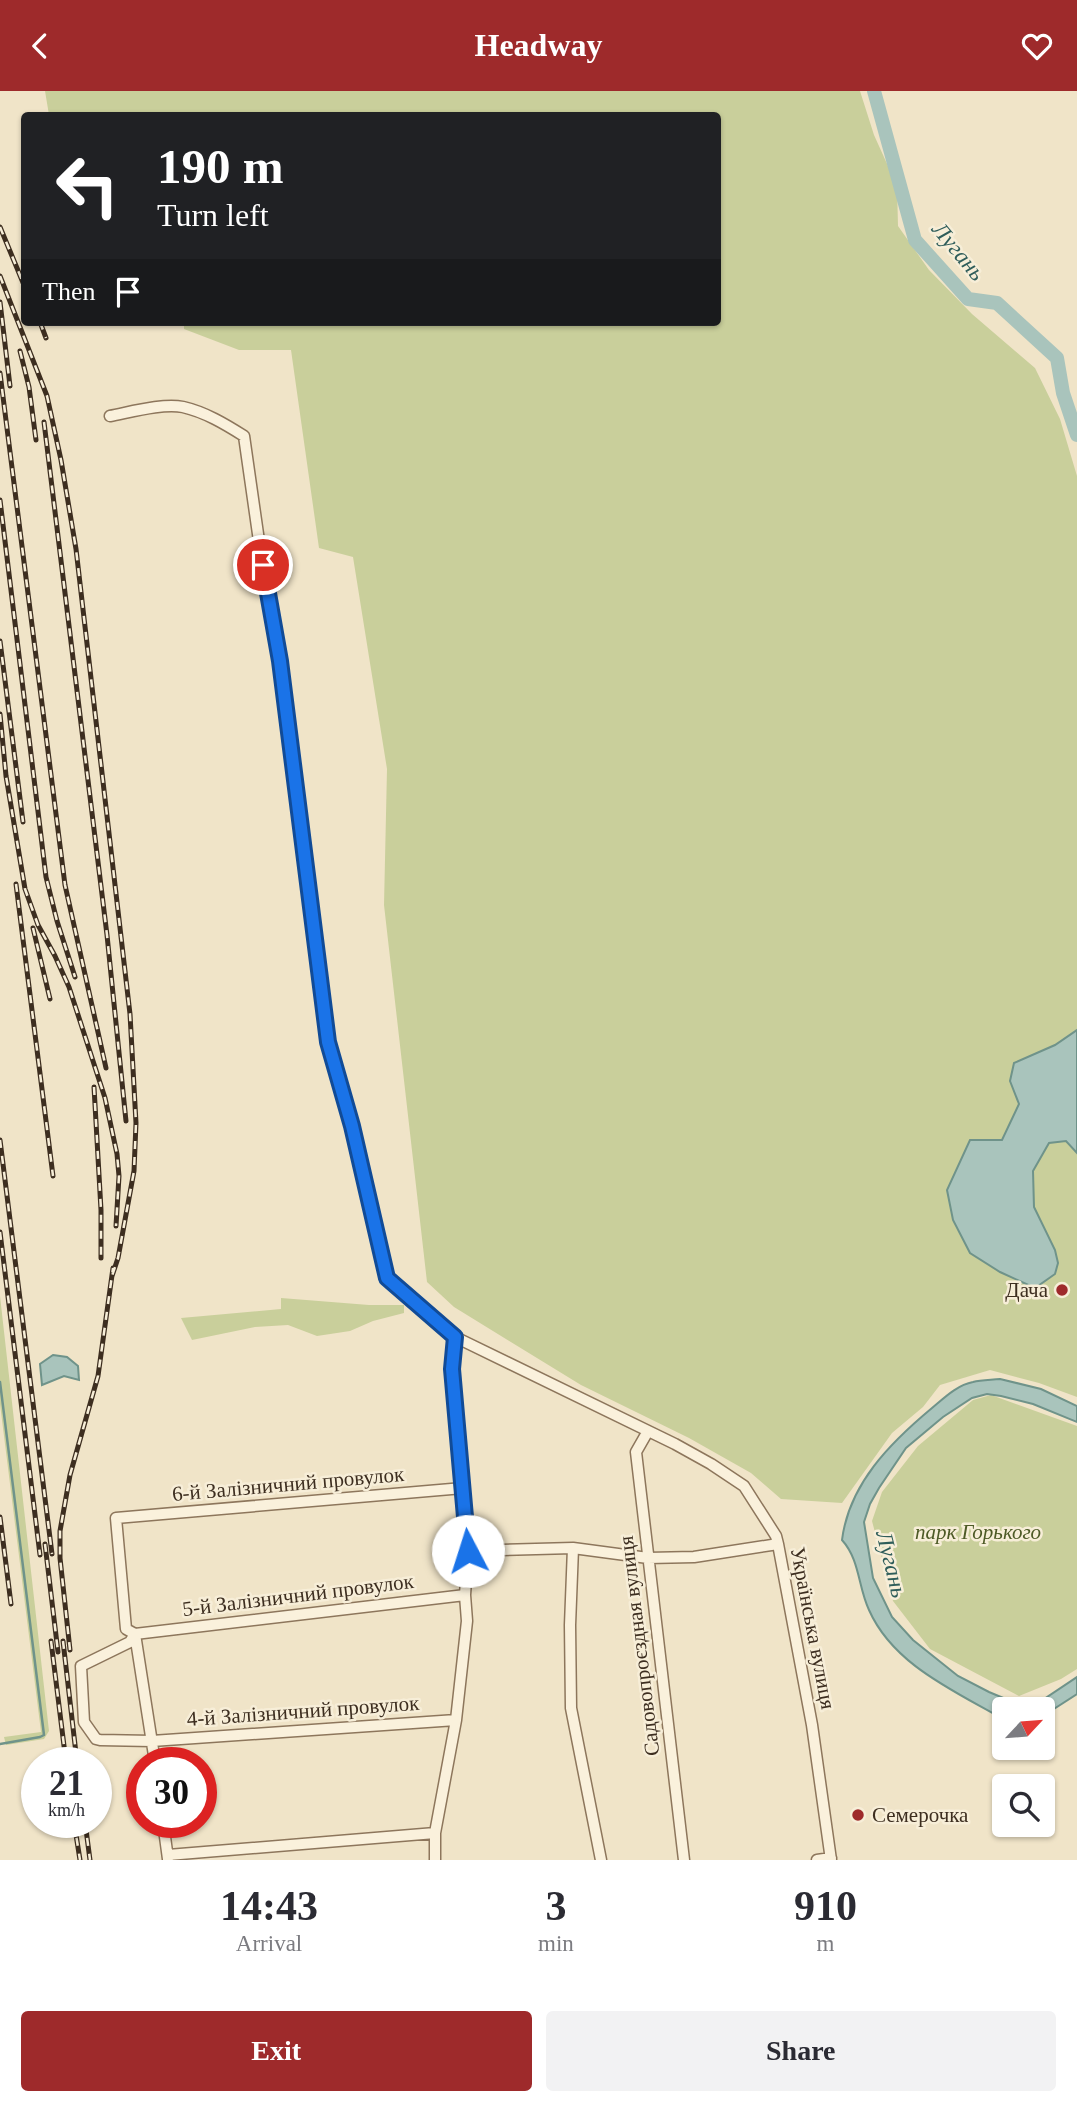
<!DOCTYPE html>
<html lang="en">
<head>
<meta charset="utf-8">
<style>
  body { margin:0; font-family:"Times New Roman",serif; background:#f2f2f3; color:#2b2b33; height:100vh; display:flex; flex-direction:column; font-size:26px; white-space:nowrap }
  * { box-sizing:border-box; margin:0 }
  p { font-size:23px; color:#7c7c81 }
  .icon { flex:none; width:38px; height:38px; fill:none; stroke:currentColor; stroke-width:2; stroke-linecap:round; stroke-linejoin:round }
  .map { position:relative; height:1769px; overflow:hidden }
  .drawer { display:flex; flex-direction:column; background:#fff; flex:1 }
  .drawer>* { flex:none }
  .hud { position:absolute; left:21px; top:21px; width:700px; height:214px; border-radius:7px; box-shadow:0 2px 5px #0004; background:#202124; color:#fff; overflow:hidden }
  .needle { width:46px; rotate:64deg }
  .tools { position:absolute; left:992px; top:1606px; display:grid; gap:14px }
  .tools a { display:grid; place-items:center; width:63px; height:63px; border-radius:7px; background:#fff; box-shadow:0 2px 5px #0004; font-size:35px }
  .speed { position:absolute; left:21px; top:1656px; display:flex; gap:14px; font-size:35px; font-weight:700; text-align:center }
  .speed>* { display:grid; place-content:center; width:91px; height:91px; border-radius:50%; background:#fff; box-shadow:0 2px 5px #0004; line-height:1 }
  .speed small { font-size:18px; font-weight:400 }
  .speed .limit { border:10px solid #d22; background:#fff; color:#111 }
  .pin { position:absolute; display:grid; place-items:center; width:60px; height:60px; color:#fff; margin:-30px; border:4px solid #fff; border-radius:50%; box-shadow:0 2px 7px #0007 }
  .me { position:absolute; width:77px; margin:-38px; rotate:355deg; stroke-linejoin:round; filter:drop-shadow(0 0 5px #0008) }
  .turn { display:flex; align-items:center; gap:24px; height:147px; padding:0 21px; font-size:32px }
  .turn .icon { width:91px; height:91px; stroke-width:2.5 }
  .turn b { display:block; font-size:49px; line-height:60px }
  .then { display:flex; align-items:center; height:66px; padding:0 21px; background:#0003; gap:14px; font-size:26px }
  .eta { display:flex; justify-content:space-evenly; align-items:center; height:119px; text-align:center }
  .eta b { font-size:42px; font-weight:700; line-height:49px }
  .cta { display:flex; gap:14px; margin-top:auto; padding:14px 21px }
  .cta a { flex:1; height:80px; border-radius:7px; background:#9e2a2b; color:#fff; font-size:28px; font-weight:700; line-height:80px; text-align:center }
  .cta a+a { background:#f2f2f3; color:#2b2b33 }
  header { display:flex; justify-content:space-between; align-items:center; height:91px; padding:0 21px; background:#9e2a2b; color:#fff; font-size:32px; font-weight:700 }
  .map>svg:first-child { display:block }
</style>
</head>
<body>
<header><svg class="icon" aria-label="back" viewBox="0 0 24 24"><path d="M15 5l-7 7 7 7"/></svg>Headway<svg class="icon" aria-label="heart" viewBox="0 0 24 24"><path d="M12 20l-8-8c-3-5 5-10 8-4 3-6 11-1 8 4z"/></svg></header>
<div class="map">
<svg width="1077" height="1769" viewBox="0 0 1077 1769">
  <rect width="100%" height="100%" fill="#f0e4c8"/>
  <!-- green -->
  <path fill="#c9cf9b" d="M45,0H860L874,44L897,95L898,135L929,179L972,223L1035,277L1060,328L1077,385V1306L1039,1292L990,1279L940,1294L923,1316L892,1342L842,1412L781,1408L751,1382L689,1347L581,1294L454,1216L427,1191L384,814L387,678L353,466L319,457L291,259H239L184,238V231H718V24H49Z
    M0,1205L49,1640L44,1648L6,1654L4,1646L41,1641L0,1313Z
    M281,1207L369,1214H404V1222L373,1230L350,1240L317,1245L288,1234L255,1236L192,1249L181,1227L281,1218Z
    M991,1304L1077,1335V1578L1061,1588L1019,1605L930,1558L893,1510L872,1430L882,1401L918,1355L973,1309Z"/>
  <!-- water -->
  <path fill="#a9c4bc" stroke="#6f938a" stroke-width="2" d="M1077,939V1062L1066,1050L1049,1052L1033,1080L1034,1116L1055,1159L1058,1172L1055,1183L1035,1197L1000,1181L970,1162L953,1129L947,1099L970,1049H1002L1019,1013L1010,990L1014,972L1055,954Z
    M53,1264L67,1266L78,1275L79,1289L64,1285L42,1294L40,1273Z
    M1000,1288L1041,1298L1077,1315V1331L1033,1313L1001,1305L987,1303L972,1307L943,1326L906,1357L879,1397L870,1413L864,1431L873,1487L892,1526L913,1549L958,1585L989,1601L1025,1616L1035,1614L1077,1586V1603L1043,1625V1619H1004V1627L996,1624C948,1597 892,1571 869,1519C858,1496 860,1469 842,1449C849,1393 890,1352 932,1317C944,1307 957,1294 973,1291C981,1289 991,1289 1000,1288Z"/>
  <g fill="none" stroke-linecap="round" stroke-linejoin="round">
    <!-- stream -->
    <path stroke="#6f938a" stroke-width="2.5" d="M0,1291L44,1644L40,1646L0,1653"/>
    <!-- river -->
    <path stroke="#a9c4bc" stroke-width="14" d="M874,0L915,149L968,208L997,212L1057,267L1063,302L1077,344"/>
    <defs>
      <path id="minor" d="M110,325C131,321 163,312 183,316C205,321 225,333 244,345L259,450L280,571L329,951L352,1035L387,1187L455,1246L675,1353L711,1373L744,1395L776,1445L778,1453L812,1634L831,1769
        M648,1340L636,1361L684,1769
        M573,1457L570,1534L571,1617L601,1769
        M468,1460L573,1457L648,1467L694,1466L778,1453
        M456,1629L152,1650L100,1649L96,1648L84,1631L81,1575L130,1551L135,1543L465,1504
        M155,1671L135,1543L126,1538L116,1427L463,1397
        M163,1731L168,1768
        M168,1764L435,1742
        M435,1769V1742L456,1629L467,1530L465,1504L468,1460L452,1278L455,1246
        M817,1769L831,1767"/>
    </defs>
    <!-- minor casing -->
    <use href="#minor" stroke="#8d765c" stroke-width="13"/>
    <!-- minor -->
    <use href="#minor" stroke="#faf1dc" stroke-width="10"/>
    <defs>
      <path id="rail" d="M0,136L24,194
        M0,185L47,305L61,369L76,458L130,923L136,1032L134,1080L118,1167L112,1185
        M0,211L10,295
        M40,231L46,247
        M20,260L29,296L36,349
        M0,282L65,794L106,977
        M44,331L107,844L126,1030
        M0,409L46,786L57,830L75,886
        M0,550L23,731
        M0,623L6,685L25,798L38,834L55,865L69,896L105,1007L117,1063L119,1085L116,1135
        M16,793L53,1085
        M33,837L50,908
        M94,996L101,1119V1167
        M0,1049L52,1463
        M0,1141L40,1464
        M0,1426L11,1513
        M45,1453L58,1561
        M51,1550L66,1671
        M63,1550L77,1671
        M70,1559L60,1467V1440L70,1384L98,1285L113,1177
        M74,1731L80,1769
        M85,1731L90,1769"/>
    </defs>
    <!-- rail casing -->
    <use href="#rail" stroke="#3d2e20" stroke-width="5"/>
    <!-- rail -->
    <use href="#rail" stroke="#f7eed8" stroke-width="2.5" stroke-dasharray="8" stroke-linecap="butt"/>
  </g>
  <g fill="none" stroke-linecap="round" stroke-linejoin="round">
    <defs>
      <path id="route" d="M263,474L280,570L328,951L352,1035L387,1187L455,1246L452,1278L468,1460"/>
    </defs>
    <!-- route casing -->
    <use href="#route" stroke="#114b97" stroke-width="18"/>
    <!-- route -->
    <use href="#route" stroke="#1a73e8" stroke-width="12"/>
  </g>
  <!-- markers -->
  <g fill="#9e2a2b" stroke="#f7eed8" stroke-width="2.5">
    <circle cx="1062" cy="1199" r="7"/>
    <circle cx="858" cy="1724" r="7"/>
  </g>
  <g text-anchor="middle" stroke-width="5" stroke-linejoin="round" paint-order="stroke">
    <!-- poi labels -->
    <g font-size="21" fill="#3d2e20" stroke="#f7eed8" text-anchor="end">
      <text x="1048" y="1206">Дача</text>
      <text x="872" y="1731" text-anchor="start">Семерочка</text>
    </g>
    <!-- street labels -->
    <g font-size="21" fill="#3d2e20" stroke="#f7eed8">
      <text transform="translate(288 1393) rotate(-5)" y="7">6-й Залізничний провулок</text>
      <text transform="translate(298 1504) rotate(-7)" y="7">5-й Залізничний провулок</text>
      <text transform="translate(813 1537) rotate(79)" y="7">Українська вулиця</text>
      <text transform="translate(639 1555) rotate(-97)" y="7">Садовопроєздная вулиця</text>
      <text transform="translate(303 1620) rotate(-4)" y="7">4-й Залізничний провулок</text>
    </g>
    <!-- park labels -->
    <g font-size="21" font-style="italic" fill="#4d5a26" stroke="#f7eed8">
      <text x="978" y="1448">парк Горького</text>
    </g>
    <!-- water labels -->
    <g font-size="23" font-style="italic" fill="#2f5d5a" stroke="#f7eed8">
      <text transform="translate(959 160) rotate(50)" y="8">Лугань</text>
      <text transform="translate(892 1473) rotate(76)" y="8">Лугань</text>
    </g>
  </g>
</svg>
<div class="tools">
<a><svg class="needle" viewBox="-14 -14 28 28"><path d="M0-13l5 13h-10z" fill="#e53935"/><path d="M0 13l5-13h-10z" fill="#7c7c81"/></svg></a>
<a><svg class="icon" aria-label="search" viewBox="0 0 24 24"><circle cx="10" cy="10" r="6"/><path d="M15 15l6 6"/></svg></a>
</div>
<div class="speed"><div>21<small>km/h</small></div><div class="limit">30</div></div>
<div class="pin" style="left:263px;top:474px;background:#d93025"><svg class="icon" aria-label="arrive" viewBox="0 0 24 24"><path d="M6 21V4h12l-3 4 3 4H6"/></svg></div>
<svg class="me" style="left:468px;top:1460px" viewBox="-20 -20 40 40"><circle r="19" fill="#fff"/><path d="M0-13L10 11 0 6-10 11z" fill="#1a73e8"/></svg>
<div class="hud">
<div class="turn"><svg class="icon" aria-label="left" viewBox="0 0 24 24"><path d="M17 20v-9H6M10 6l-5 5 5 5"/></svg><div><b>190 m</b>Turn left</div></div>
<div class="then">Then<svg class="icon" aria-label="arrive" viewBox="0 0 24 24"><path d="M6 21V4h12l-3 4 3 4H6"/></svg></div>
</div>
</div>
<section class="drawer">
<div class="eta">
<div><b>14:43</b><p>Arrival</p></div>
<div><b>3</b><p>min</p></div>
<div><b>910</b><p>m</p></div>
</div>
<div class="cta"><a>Exit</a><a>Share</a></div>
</section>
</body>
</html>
